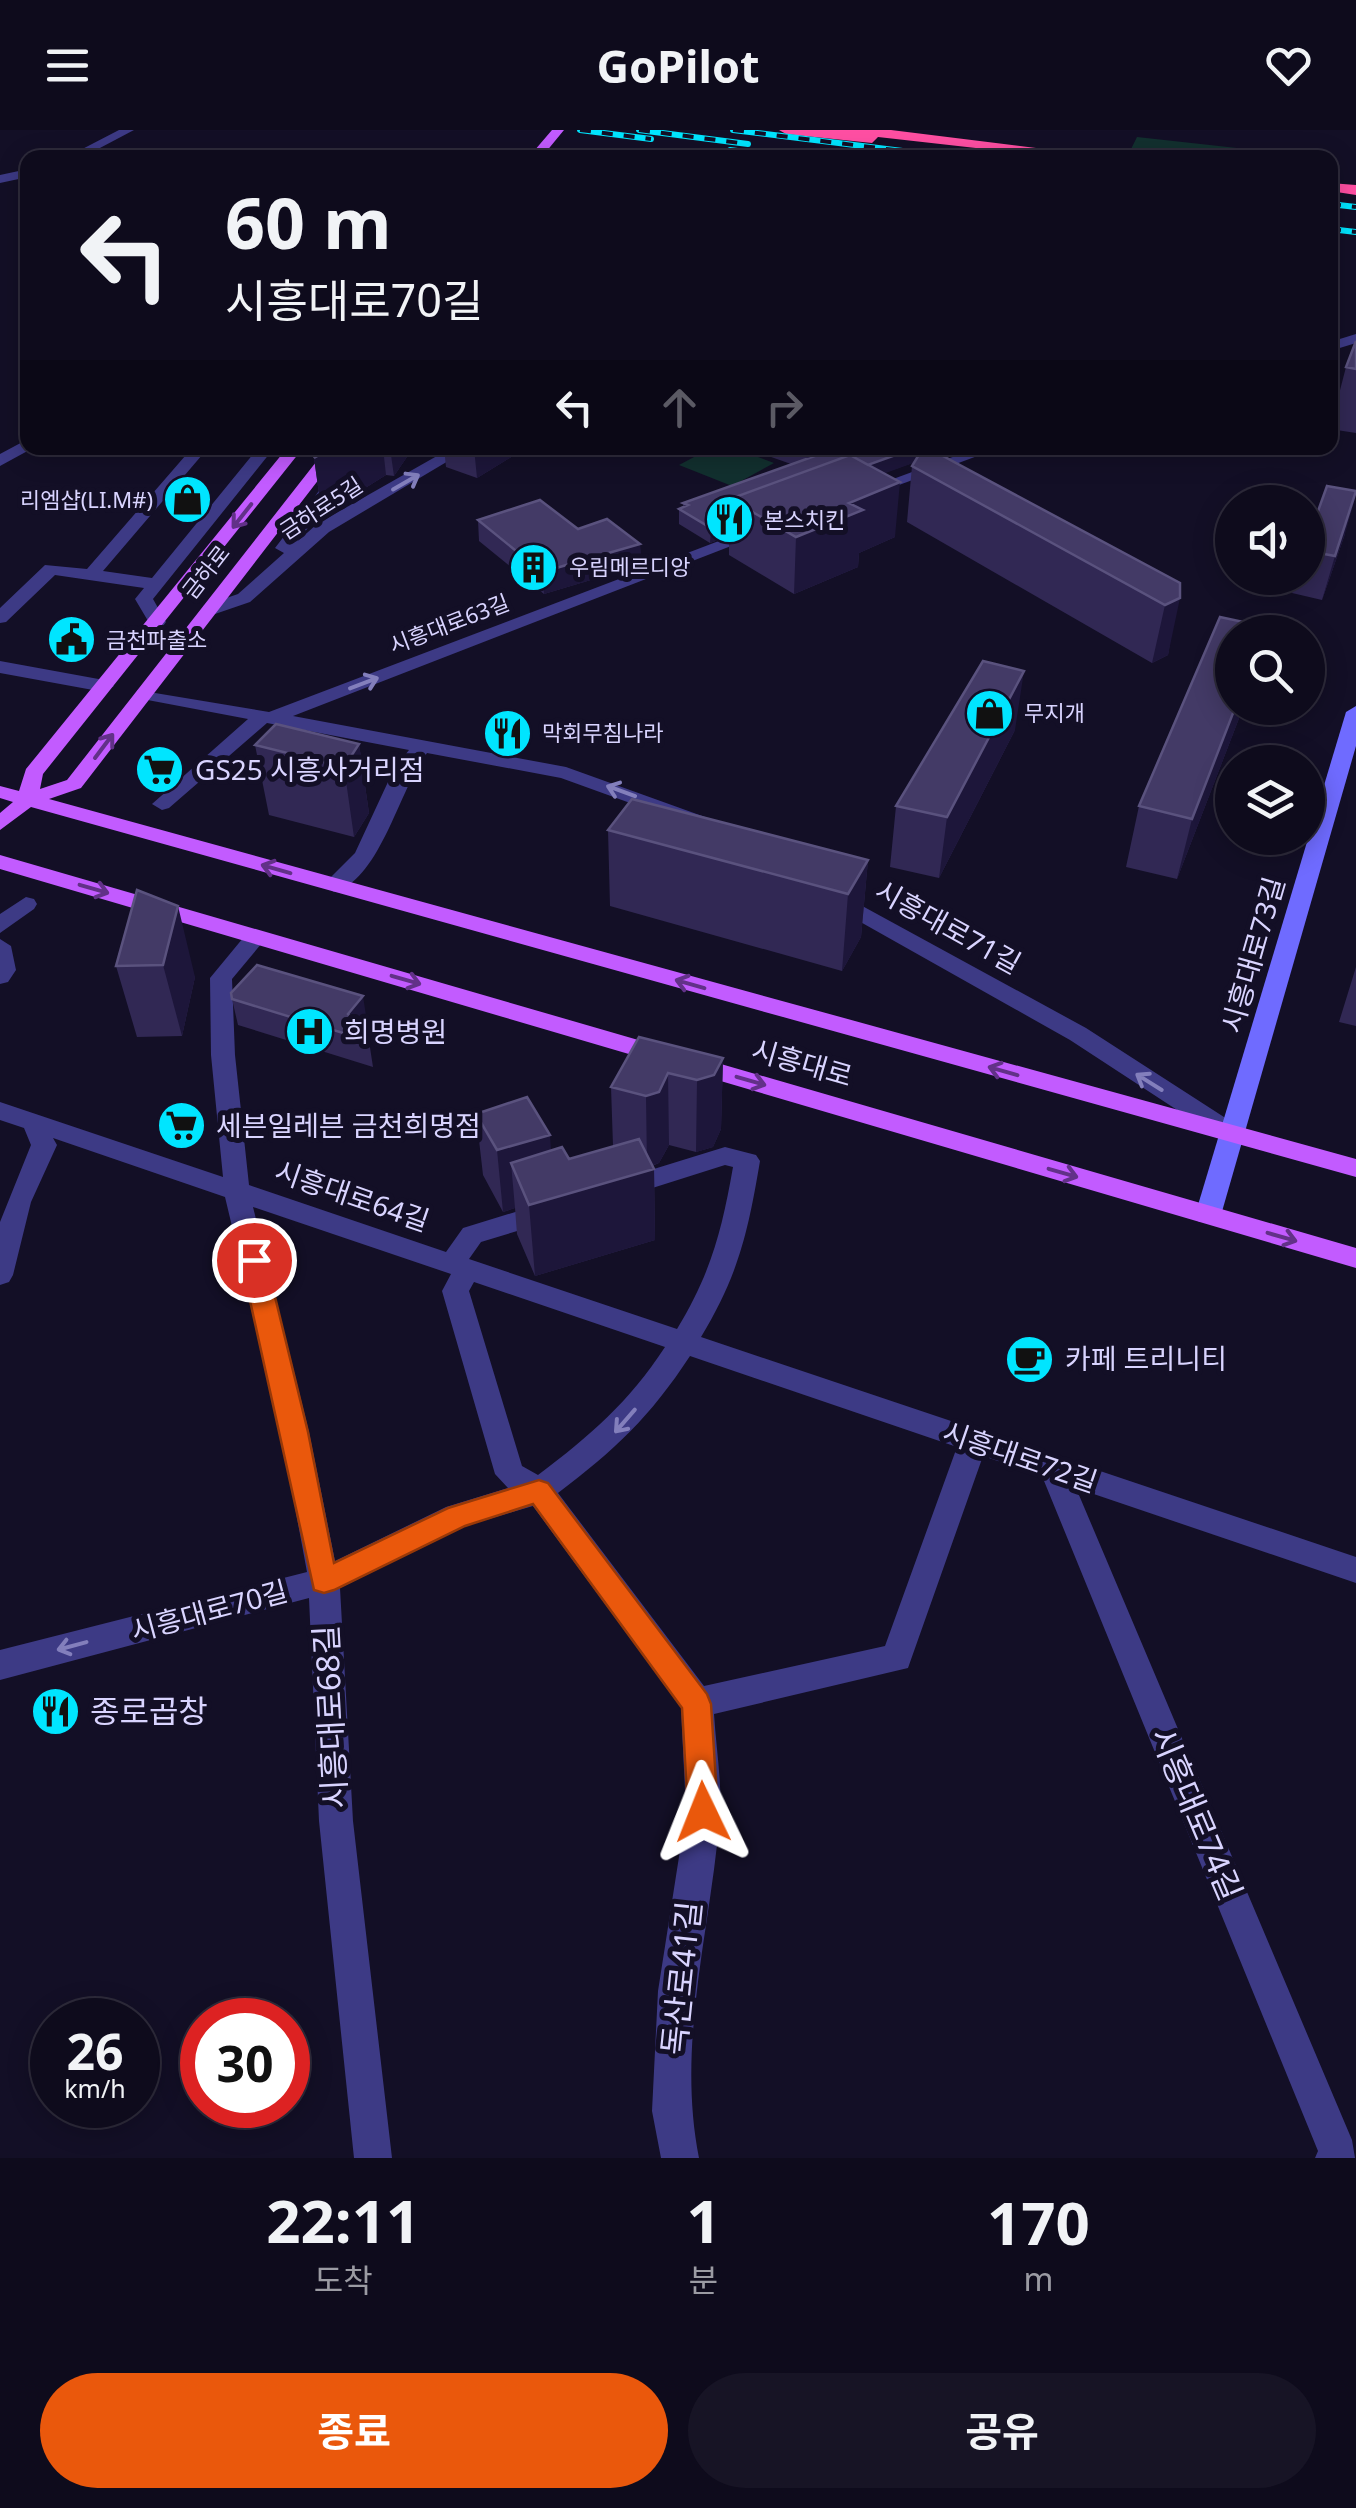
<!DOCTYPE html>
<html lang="ko">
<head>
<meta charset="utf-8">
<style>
  body { margin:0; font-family:"Noto Sans","Noto Sans KR",sans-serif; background:#171425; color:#f1f3f6; height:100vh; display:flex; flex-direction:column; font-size:38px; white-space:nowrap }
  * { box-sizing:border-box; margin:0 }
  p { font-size:32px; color:#9b9ba3 }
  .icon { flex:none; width:55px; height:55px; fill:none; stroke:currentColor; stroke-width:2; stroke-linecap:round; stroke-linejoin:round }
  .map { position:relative; height:2028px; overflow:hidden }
  .panel { display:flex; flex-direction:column; background:#0e0b1c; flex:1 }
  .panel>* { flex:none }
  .hud { position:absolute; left:20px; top:20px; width:1318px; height:305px; border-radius:20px; box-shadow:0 5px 25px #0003,0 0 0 2px #2e2b3b; background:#0e0b1c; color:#f1f3f6; overflow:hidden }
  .tools { position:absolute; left:1215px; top:355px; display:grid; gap:20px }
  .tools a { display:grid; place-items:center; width:110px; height:110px; border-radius:50%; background:#0e0b1c; box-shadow:0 5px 25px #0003,0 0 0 2px #2e2b3b; font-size:50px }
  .speed { position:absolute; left:30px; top:1868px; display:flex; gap:20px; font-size:50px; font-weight:700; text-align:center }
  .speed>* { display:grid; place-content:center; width:130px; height:130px; border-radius:50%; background:#0e0b1c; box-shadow:0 5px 25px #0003,0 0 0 2px #2e2b3b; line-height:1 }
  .speed small { font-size:25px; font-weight:400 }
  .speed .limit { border:15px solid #d22; background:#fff; color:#111 }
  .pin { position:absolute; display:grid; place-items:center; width:85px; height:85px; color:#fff; margin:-42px; border:5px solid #fff; border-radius:50%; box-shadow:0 2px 10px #0007 }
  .me { position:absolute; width:110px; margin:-55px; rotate:358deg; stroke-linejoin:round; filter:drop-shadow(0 0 8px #0008) }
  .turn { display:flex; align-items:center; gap:35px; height:210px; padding:0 40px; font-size:45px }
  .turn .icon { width:130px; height:130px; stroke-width:2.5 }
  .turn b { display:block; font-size:70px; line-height:85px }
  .lanes { display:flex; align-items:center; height:95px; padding:0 40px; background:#0003; justify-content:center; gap:50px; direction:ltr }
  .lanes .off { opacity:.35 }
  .eta { display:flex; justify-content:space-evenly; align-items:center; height:170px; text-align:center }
  .eta b { font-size:60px; font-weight:700; line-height:70px }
  .primary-button { display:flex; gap:20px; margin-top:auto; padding:20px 40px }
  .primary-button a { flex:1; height:115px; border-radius:60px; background:#ea580c; color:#fff; font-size:40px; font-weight:700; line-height:115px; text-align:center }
  .primary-button a+a { background:#171425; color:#f1f3f6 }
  header { display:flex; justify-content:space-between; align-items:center; height:130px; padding:0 40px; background:#0e0b1c; font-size:45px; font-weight:700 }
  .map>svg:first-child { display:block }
</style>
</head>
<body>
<header><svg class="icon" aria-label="menu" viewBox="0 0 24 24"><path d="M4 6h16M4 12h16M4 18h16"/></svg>GoPilot<svg class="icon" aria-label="heart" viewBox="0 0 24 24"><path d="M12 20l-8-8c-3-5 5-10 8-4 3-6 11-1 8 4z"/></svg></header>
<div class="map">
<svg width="1356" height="2028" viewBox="0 0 1356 2028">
  <rect width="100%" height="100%" fill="#130f26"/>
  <!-- green -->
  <path fill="#12302f" d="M1137,7L1255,20L1253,27H1206L1131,19Z
    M711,318H734L774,333L732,356L679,335Z"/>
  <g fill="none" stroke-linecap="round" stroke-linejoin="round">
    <!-- street -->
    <path fill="#3d3a85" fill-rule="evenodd" d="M119,0H134L81,28H65Z
      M28,39V47L0,53V45Z
      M1356,204V213L1330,221V212Z
      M28,309V318H33L0,336V324Z
      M192,318H208L103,441L152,448L258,318H274L153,469L166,492L163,496H151L135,469L144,458L55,445L6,492L0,493V478L45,435L87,439Z
      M352,318H368L298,411L317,394L451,318H470L329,402L250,472L215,484H203V476L238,464L284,423L275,418Z
      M977,318H999L872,365L858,362Z
      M753,398L767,402L293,586L566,637L705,687L708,691L705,695H691L561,648L427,623C399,659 381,749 334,762L323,755L355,723L394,639L409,620L267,593L169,678L162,680L152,674L248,589L137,568V560L269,582Z
      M0,531L104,550L114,556L104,562L0,543Z
      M833,760L1086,898L1241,998L1244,1004L1241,1010H1223L1070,910L825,772L822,767Z
      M26,767L34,769L37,774L34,779L0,803V784Z
      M256,800L267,807L232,849L235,925L249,1055L446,1122L463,1098L548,1072L557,1075L561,1082L557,1089L481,1112L469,1129L677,1199C711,1143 722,1100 733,1037L725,1035L624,1067L615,1065L611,1058L615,1051L725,1017L756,1025L760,1031C748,1102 739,1144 701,1207L1356,1427V1453L1076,1358L1352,2010L1355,2028H1315L1318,2021L1042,1346L983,1326L908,1538L714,1584C716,1617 722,1652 720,1684C711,1800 676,1911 699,2028H661L652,1981L658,1861L686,1682L681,1577L533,1376L465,1396L340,1458L353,1691L392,2028H354L319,1691L309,1468L0,1550V1520L307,1442L281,1302L225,1067L53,1008L57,1015L31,1072L13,1145L9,1152L0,1155V1092L31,1015L24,998L0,990V972L223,1047L211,925L210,848L248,802ZM253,1077L451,1144L442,1161L495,1344L508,1358L446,1377L335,1431L309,1302ZM474,1152L665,1217C629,1272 590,1306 538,1345L522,1336L469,1161ZM690,1226L957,1317L885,1516L704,1556L558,1363C615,1320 650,1287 690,1226Z
      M0,809L11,816L16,840L8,852L0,854Z"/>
    <!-- secondary -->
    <path fill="#6f6bff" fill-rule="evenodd" d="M1356,576V616L1221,1085L1217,1092H1199L1195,1085L1346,582Z"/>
    <!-- primary -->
    <path fill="#c25bff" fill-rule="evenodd" d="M552,0H564L541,28H528Z
      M287,318H303L43,644L40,659L67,650L327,318H343L81,658L49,669L1356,1029V1047L31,677L0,700V683L13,672L0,668V656L19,661L26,639Z
      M0,725L1356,1118V1138L0,739Z"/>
    <!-- highway -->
    <path fill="#ff4fa3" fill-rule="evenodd" d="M779,0H891L1116,28H1065L878,7L872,13L786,4Z
      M1330,53L1356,55V65L1330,61Z"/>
    <defs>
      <path id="rail" d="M580,0L651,9
        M639,0L748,14
        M733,0L959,28
        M730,20L790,28
        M1330,74L1356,77
        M1330,99L1356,102"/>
    </defs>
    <!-- rail casing -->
    <use href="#rail" stroke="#00e5ff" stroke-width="6"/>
    <!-- rail -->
    <use href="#rail" stroke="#130f26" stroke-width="4" stroke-dasharray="11" stroke-linecap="butt"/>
  </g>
  <!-- wall -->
  <path fill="#312854" d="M1356,211V303L1330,299L1346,237Z
    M321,318H413L394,346L386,345L322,385L314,328Z
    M444,318H550L532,327L512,319L513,326L477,348L446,337Z
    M758,318H917L916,330L1180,453L1168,525L1152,533L907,392L912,336L915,332L884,343L895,407L859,423L858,437L794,464L729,425V406L710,413L679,394V379L683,377V373L791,334L757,322Z
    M478,390L578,399L640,414L641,435L544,464L479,411Z
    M1345,404L1322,470L1292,463L1296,448H1308V409Z
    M1232,578H1243L1177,749L1126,737L1139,676Z
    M1015,600L939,748L890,737L896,676Z
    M359,614L369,683L354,707L269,685L255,615Z
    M608,700L868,730L861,807L842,841L610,776Z
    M137,760L195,847L182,906L137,907L116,836Z
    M1356,837V896L1339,892Z
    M232,869L367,892L361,900L369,911L373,937L238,895Z
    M723,928L721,999L713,1017L696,1022L669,1015L659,1033L652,1036L654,1039L655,1110L535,1146L517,1104L515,1078L503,1082L483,1045L476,984L569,1029L613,1016L611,957Z"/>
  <!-- shaded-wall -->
  <path fill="#1d163a" d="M331,318H383L386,345L322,385L314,328Z
    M390,318H413L394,346Z
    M474,318H512L513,326L477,348Z
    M532,318H550L532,327Z
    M917,318L916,332L828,364L822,351Z
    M900,352L895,407L859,423L858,437L794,464L796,407L849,373Z
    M1356,365L1345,404L1322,470L1335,426Z
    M730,391L729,406L710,413L711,398Z
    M640,414L641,435L544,464L542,442Z
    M1180,468L1168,525L1152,533L1165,475Z
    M1024,541L1015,600L939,748L947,687Z
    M1235,578H1243L1177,749L1192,689Z
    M359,614L369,683L354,707L344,637Z
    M868,730L861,807L842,841L848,764Z
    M178,776L195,847L182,906L163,835Z
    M363,866L367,892L355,906L348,884Z
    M723,928L721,999L713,1017L696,1022L697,950Z
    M668,943L669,1015L659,1033L647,1037L646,966Z
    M550,1005L554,1066L511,1033L515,1078L503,1082L497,1020Z
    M654,1039L655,1110L535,1146L529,1075Z"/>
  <!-- building -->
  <path fill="#433a66" stroke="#5a527e" stroke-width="2.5" d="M1356,211V239L1346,237Z
    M321,318H331L314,328Z
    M786,318H915L868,335L850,325L730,369V391L711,398L679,379L688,375L683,373L812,327Z
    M923,318H928L1180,453V468L1165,475L912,336Z
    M850,325L900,352L849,373L863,380L796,407L730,369Z
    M1327,356L1356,361L1335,426L1308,421V409Z
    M540,370L578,399L607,389L640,414L542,442L478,390Z
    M1220,487L1267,497L1264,502H1232V578H1235L1192,689L1139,676Z
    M983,531L1024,541L947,687L896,676Z
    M276,594L359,614L344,637L255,615Z
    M632,669L868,730L848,764L608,700Z
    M137,760L178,776L163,835L116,836Z
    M257,835L363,866L348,884L369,911L232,869L231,863Z
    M639,907L723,928L714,945L697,950L668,943L659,962L646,966L611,957Z
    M527,967L550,1005L497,1020L476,984Z
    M639,1009L654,1039L529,1075L511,1033L562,1017L569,1029Z"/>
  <!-- one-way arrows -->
  <defs><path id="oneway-shaft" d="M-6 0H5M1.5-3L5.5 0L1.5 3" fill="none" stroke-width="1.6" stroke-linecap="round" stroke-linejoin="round" transform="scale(2.5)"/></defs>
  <g stroke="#837fbc">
    <use href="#oneway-shaft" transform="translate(406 352) rotate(-30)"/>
    <use href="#oneway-shaft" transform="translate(364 553) rotate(-21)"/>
    <use href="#oneway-shaft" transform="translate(621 661) rotate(-160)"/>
    <use href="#oneway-shaft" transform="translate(1149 952) rotate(-148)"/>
    <use href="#oneway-shaft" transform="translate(625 1291) rotate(131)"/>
    <use href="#oneway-shaft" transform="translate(72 1516) rotate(165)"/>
  </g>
  <g stroke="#623188">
    <use href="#oneway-shaft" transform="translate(242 386) rotate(128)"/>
    <use href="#oneway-shaft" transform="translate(104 616) rotate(-53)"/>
    <use href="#oneway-shaft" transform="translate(276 739) rotate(-164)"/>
    <use href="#oneway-shaft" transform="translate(94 759) rotate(16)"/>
    <use href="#oneway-shaft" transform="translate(406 850) rotate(16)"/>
    <use href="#oneway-shaft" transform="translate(690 854) rotate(-164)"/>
    <use href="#oneway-shaft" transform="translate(1003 941) rotate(-164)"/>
    <use href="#oneway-shaft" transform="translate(751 951) rotate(16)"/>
    <use href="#oneway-shaft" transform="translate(1063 1043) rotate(16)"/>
    <use href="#oneway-shaft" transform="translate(1282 1107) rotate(16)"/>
  </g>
  <!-- route -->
  <path fill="#ea580c" stroke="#983908" stroke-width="2.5" d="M254,1121L262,1124L266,1130L308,1302L334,1433L448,1378L539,1350L548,1353L707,1564L711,1574L718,1682L714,1693L703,1697L692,1693L688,1682L682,1578L533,1374L465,1396L334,1460L324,1463L314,1460L241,1130L245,1124Z"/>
  <!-- icons -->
  <defs>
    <symbol id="shop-disc" viewBox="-11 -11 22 22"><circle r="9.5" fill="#00e5ff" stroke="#130f26"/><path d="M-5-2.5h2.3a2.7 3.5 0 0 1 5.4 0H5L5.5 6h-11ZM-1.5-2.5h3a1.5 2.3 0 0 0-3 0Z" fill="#111"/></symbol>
    <symbol id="restaurant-disc" viewBox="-11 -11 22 22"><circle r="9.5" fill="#00e5ff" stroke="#130f26"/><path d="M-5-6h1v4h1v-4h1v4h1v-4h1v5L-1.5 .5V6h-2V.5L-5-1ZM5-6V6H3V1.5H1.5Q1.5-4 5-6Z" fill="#111"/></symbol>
    <symbol id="building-disc" viewBox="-11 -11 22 22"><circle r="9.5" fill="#00e5ff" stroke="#130f26"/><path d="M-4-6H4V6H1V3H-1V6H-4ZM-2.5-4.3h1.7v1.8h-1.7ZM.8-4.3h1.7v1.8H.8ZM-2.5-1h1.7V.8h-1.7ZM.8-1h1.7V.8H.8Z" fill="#111"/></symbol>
    <symbol id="civic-disc" viewBox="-11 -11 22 22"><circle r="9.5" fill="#00e5ff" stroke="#130f26"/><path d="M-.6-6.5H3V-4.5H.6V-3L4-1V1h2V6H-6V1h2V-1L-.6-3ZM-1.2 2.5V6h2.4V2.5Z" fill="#111"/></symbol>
    <symbol id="supermarket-disc" viewBox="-11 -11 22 22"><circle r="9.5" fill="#00e5ff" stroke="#130f26"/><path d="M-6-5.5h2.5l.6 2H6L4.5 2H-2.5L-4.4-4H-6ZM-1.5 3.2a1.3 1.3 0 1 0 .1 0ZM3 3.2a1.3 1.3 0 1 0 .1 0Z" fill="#111"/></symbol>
    <symbol id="hospital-disc" viewBox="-11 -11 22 22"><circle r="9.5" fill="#00e5ff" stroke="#130f26"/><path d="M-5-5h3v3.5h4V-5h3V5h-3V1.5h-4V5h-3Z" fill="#111"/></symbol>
    <symbol id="cafe-disc" viewBox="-11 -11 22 22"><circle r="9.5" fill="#00e5ff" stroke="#130f26"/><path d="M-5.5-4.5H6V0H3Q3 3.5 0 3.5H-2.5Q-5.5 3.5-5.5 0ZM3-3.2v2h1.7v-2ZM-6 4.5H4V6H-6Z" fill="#111"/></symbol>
  </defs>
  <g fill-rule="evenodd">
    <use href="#shop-disc" x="160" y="342" width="55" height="55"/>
    <use href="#restaurant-disc" x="702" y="362" width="55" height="55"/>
    <use href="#building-disc" x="506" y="410" width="55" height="55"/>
    <use href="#civic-disc" x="44" y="482" width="55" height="55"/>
    <use href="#shop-disc" x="962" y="556" width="55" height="55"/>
    <use href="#restaurant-disc" x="480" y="576" width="55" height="55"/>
    <use href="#supermarket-disc" x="132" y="612" width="55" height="55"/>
    <use href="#hospital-disc" x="282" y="874" width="55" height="55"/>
    <use href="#supermarket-disc" x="154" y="968" width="55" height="55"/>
    <use href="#cafe-disc" x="1002" y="1202" width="55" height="55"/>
    <use href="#restaurant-disc" x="28" y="1554" width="55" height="55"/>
  </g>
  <g text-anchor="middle" stroke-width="10" stroke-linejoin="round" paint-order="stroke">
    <!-- far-poi labels -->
    <g font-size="22" fill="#d9d4ff" stroke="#130f26" text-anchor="start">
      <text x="153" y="378" text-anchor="end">리엠샵(LI.M#)</text>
      <text x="764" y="398">본스치킨</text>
      <text x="569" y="445">우림메르디앙</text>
      <text x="106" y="518">금천파출소</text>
      <text x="1024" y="591">무지개</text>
      <text x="542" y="611">막회무침나라</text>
    </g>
    <!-- far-street labels -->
    <g font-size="22" fill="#d9d4ff" stroke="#130f26">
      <text transform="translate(321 378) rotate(-33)" y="8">금하로5길</text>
      <text transform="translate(206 442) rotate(-52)" y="8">금하로</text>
      <text transform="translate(449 494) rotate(-21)" y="8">시흥대로63길</text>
    </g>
    <!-- poi labels -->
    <g font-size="28" fill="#d9d4ff" stroke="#130f26" text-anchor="start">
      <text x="195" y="650">GS25 시흥사거리점</text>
      <text x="344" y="912">희명병원</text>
      <text x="216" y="1006">세븐일레븐 금천희명점</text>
      <text x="1065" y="1239">카페 트리니티</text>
    </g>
    <!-- street labels -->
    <g font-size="28" fill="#d9d4ff" stroke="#130f26">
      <text transform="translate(948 797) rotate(29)" y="10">시흥대로71길</text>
      <text transform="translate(1253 825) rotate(-74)" y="10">시흥대로73길</text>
      <text transform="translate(802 933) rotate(16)" y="10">시흥대로</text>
      <text transform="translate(352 1066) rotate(19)" y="10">시흥대로64길</text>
      <text transform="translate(1020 1327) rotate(19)" y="10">시흥대로72길</text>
      <text transform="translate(209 1481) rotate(-15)" y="10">시흥대로70길</text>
    </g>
    <!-- near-poi labels -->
    <g font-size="32" fill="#d9d4ff" stroke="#130f26" text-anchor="start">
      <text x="90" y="1593">종로곱창</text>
    </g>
    <!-- near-street labels -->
    <g font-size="32" fill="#d9d4ff" stroke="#130f26">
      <text transform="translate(331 1587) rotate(-93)" y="11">시흥대로68길</text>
      <text transform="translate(1196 1684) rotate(67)" y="11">시흥대로74길</text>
      <text transform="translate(682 1848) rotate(-84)" y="11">독산로41길</text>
    </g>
  </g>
</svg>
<div class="tools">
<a><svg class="icon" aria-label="sound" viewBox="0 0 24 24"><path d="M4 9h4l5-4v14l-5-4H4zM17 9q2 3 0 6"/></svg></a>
<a><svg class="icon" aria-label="search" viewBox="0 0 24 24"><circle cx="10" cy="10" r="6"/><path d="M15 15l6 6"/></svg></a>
<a><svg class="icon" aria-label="layers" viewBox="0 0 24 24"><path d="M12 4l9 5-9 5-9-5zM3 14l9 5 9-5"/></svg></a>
</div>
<div class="speed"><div>26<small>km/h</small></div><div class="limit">30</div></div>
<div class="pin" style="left:254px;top:1130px;background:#d93025"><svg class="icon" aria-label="arrive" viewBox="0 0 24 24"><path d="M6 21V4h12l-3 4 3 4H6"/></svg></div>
<svg class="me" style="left:703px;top:1682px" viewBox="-20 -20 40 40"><path d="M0-17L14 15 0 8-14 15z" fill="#ea580c" stroke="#fff" stroke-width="4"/></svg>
<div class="hud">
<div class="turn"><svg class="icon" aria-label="left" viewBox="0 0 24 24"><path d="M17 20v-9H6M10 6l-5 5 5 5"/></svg><div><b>60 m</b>시흥대로70길</div></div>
<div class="lanes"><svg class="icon" aria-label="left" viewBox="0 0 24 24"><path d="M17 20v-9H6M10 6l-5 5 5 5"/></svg><svg class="icon off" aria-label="ahead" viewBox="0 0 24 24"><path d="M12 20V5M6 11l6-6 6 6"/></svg><svg class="icon off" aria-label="right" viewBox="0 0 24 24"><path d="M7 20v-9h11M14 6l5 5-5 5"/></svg></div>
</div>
</div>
<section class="panel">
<div class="eta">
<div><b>22:11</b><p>도착</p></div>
<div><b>1</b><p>분</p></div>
<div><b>170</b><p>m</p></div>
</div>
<div class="primary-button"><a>종료</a><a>공유</a></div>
</section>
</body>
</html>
